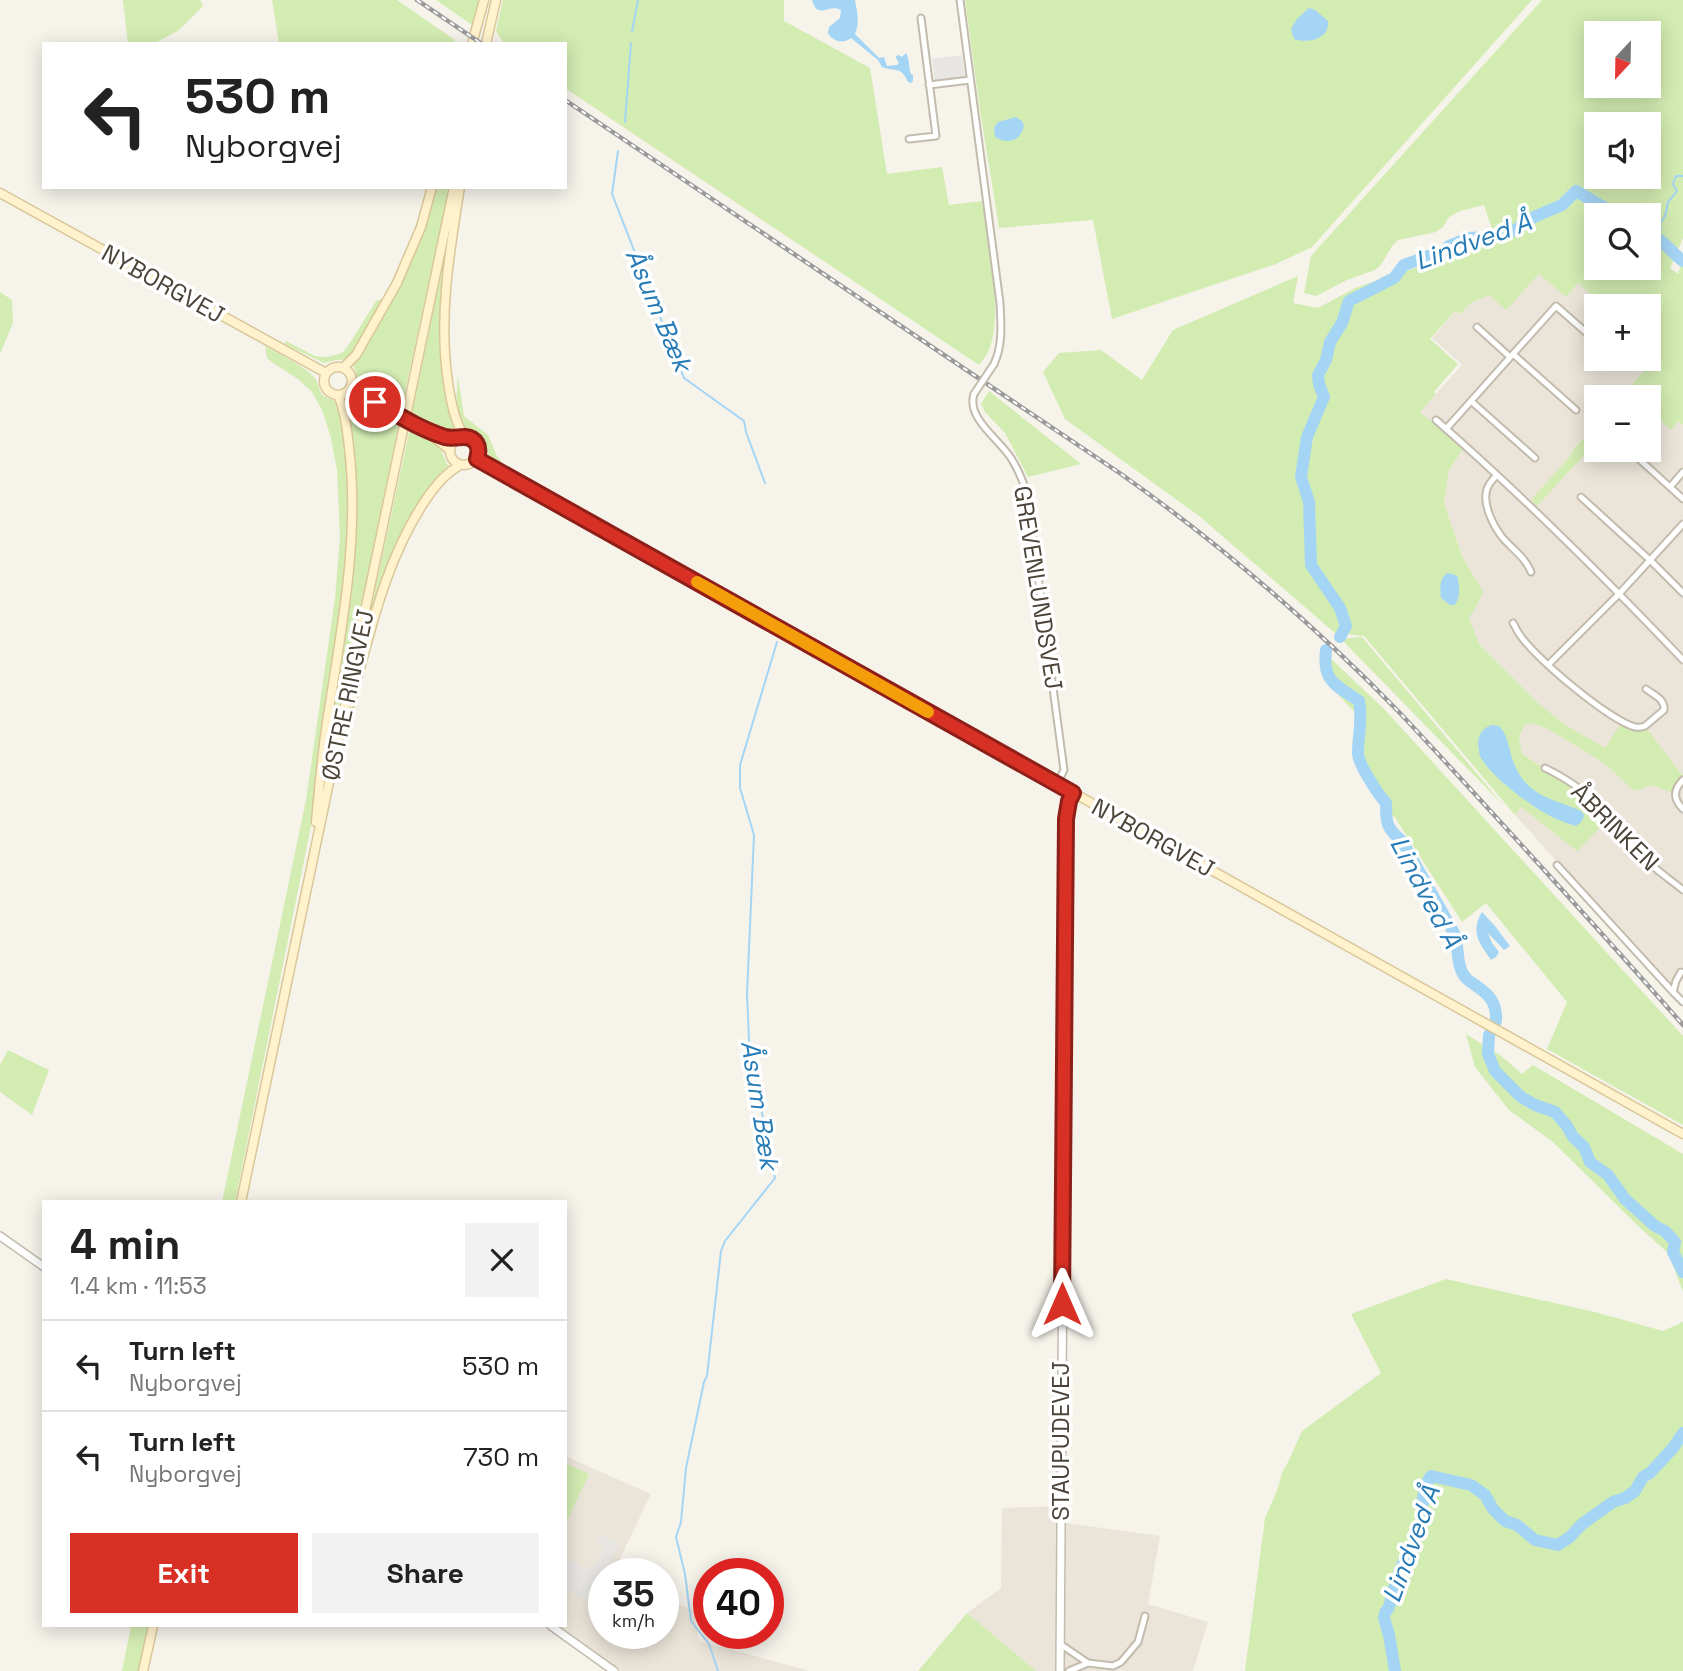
<!DOCTYPE html>
<html lang="en">
<head>
<meta charset="utf-8">
<style>
  body { margin:0; font-family:"Space Grotesk",sans-serif; background:#f2f2f2; color:#222; height:100vh; display:flex; flex-direction:column; font-size:26px; white-space:nowrap }
  * { box-sizing:border-box; margin:0 }
  p { font-size:23px; color:#767676 }
  .icon { flex:none; width:38px; height:38px; fill:none; stroke:currentColor; stroke-width:2; stroke-linecap:round; stroke-linejoin:round }
  .map { position:relative; flex:1; overflow:hidden }
  .details { position:absolute; left:42px; top:1200px; width:525px; height:427px; display:flex; flex-direction:column; background:#fff; border-radius:0px; box-shadow:0 4px 18px #0003 }
  .details>* { flex:none }
  .top-card { position:absolute; left:42px; top:42px; width:525px; height:147px; border-radius:0px; box-shadow:0 4px 18px #0003; background:#fff; color:#222; overflow:hidden }
  .needle { width:46px; rotate:202deg }
  .controls { position:absolute; left:1584px; top:21px; display:grid; gap:14px }
  .controls a { display:grid; place-items:center; width:77px; height:77px; border-radius:0px; background:#fff; box-shadow:0 4px 18px #0003; font-size:35px }
  .speed { position:absolute; left:588px; top:1558px; display:flex; gap:14px; font-size:35px; font-weight:700; text-align:center }
  .speed>* { display:grid; place-content:center; width:91px; height:91px; border-radius:50%; background:#fff; box-shadow:0 4px 18px #0003; line-height:1 }
  .speed small { font-size:18px; font-weight:400 }
  .speed .limit { border:10px solid #d22; background:#fff; color:#111 }
  .pin { position:absolute; display:grid; place-items:center; width:60px; height:60px; color:#fff; margin:-30px; border:4px solid #fff; border-radius:50%; box-shadow:0 2px 7px #0007 }
  .me { position:absolute; width:77px; margin:-38px; rotate:0deg; stroke-linejoin:round; filter:drop-shadow(0 0 5px #0008) }
  .turn { display:flex; align-items:center; gap:24px; height:147px; padding:0 28px; font-size:32px }
  .turn .icon { width:91px; height:91px; stroke-width:2.5 }
  .turn b { display:block; font-size:49px; line-height:60px }
  .round { display:grid; place-items:center; flex:none; width:74px; height:74px; border-radius:0px; background:#f2f2f2 }
  .head { display:flex; align-items:center; justify-content:space-between; height:119px; padding:0 28px }
  h1 { font-size:42px; font-weight:600; line-height:52px }
  .button { display:flex; gap:14px; margin-top:auto; padding:14px 28px }
  .button a { flex:1; height:80px; border-radius:0px; background:#d93025; color:#fff; font-size:28px; font-weight:600; line-height:80px; text-align:center }
  .button a+a { background:#f2f2f2; color:#222 }
  ul { padding:0; list-style:none }
  li { display:flex; align-items:center; gap:21px; height:91px; padding:0 28px; border-top:2px solid #e0e0e0 }
  li div { flex:1 }
  li b { display:block; font-size:26px }
  li em { font-style:normal }
  .map>svg:first-child { display:block }
</style>
</head>
<body>
<div class="map">
<svg width="1683" height="1671" viewBox="0 0 1683 1671">
  <rect width="100%" height="100%" fill="#f6f3eb"/>
  <!-- residential -->
  <path fill="#ebe5d9" d="M1539,274L1578,283L1605,306H1596V359H1648L1649,344L1660,354L1620,397H1596V424L1572,450L1574,453L1537,506L1585,453L1591,459L1600,450H1648L1649,410L1671,430L1679,421L1683,425V969L1671,988L1515,815L1521,807L1608,819L1582,794L1522,754L1519,739L1524,725L1532,723L1548,729L1604,763L1634,790L1605,749L1564,724L1535,701L1479,644L1469,618L1478,603L1482,591L1462,556L1444,503L1449,470L1420,412L1462,365L1432,338L1455,311L1460,314L1471,303L1489,295L1506,309Z
    M565,1456L651,1494L613,1573H604V1633H663V1601L693,1609L699,1641L810,1671H604L608,1661L559,1626H565Z
    M1066,1506V1523L1160,1536L1148,1604L1208,1622L1193,1671H1036L967,1613L1001,1588L1002,1508Z"/>
  <!-- green -->
  <path fill="#d3ecb2" fill-rule="evenodd" d="M123,0H200L203,6L178,31L153,44H128Z
    M272,0H397L455,40L453,44H279Z
    M436,0H480L472,25Z
    M503,0H784V21L870,68L887,174L942,167L949,205L982,201C988,240 1003,310 990,347C988,354 983,360 979,365L565,88V44H504L496,31Z
    M965,0H1532L1312,247L1276,264L1112,319L1093,220L999,228L980,110Z
    M1542,0H1683V238L1670,268L1678,274L1683,259V425L1679,421L1671,430L1649,410L1648,397H1620L1660,354L1649,344L1648,306H1605L1578,283L1566,297L1539,274L1506,310L1489,295L1471,303L1460,314L1455,311L1430,339L1458,364L1434,392L1436,394L1420,412L1463,449L1449,470L1444,503L1462,556L1483,592L1478,603L1469,618L1479,644L1538,703L1564,724L1605,748L1621,724L1637,732L1647,729L1683,776L1671,792L1651,785L1634,791L1604,763L1548,729L1532,723L1524,725L1519,738L1522,754L1582,794L1608,819L1577,851L1521,807L1515,815L1364,636L1335,633L1199,516L1065,419L1043,372L1059,353L1101,350L1142,380L1173,330L1298,276L1293,303L1318,308L1355,288L1496,241L1484,205L1460,211L1449,217L1443,227L1436,232L1398,240L1392,246L1381,265L1375,270L1347,280L1316,296L1304,293L1311,256ZM1596,33H1648V86H1596ZM1596,124H1648V177H1596ZM1596,215H1648V268H1596Z
    M435,187H449L401,410L367,389L360,382L353,365L393,297Z
    M444,259C440,317 438,375 456,431C441,433 425,422 412,414Z
    M0,292L12,300L13,323L0,354Z
    M384,298L355,351L350,357L343,360H336L324,363L284,344L286,341L315,356L327,357L342,353L350,343L376,301Z
    M265,346C277,353 306,367 314,377C323,389 314,395 336,401L341,416L348,473L349,509L348,554L338,630L311,826L235,1202H222L306,800L335,598L340,537L337,470L331,438L322,410L312,392L298,379L273,363L267,358Z
    M458,376L464,416L488,435L496,454L506,469C500,464 489,458 486,451C483,446 483,441 478,437C474,432 469,433 465,429C453,418 457,390 458,376Z
    M989,391L1081,464L1028,477L1005,433L985,412L981,404Z
    M351,399L399,422L331,752L326,750L357,531L354,452L345,401Z
    M1596,424V450H1600L1591,459L1585,454L1537,506L1531,500L1573,453L1572,451Z
    M410,428L439,446L448,466C412,505 383,572 368,623Z
    M1362,637L1504,806L1341,639Z
    M1327,655L1384,709L1683,1036V1125L1547,1049L1567,1002L1486,903L1462,922L1394,816L1391,817L1365,763L1362,720L1329,685Z
    M1466,1034L1500,1055L1522,1074L1533,1065L1683,1154V1292L1669,1254L1636,1224L1553,1142L1509,1110L1475,1067Z
    M8,1050L49,1070L32,1115L0,1092V1065Z
    M1446,1279L1595,1312L1663,1331L1683,1322V1671H1245L1265,1518L1278,1488L1282,1473L1289,1460L1302,1431L1381,1373L1351,1314Z
    M565,1463L589,1474L565,1525Z
    M967,1613L1036,1671H918Z
    M131,1626H148L138,1671H122Z"/>
  <!-- parking -->
  <path fill="#e8e6e3" d="M962,55L965,77L935,81L932,59Z
    M599,1533L620,1545L605,1573H604V1577L590,1603L572,1591H565V1559L580,1564V1566L584,1569L596,1563L603,1547L602,1543L597,1541Z"/>
  <!-- water -->
  <path fill="#a5d5f5" d="M812,0H855C857,11 860,23 855,34L879,58L884,57L887,66L897,65L899,63L896,58V56L899,55L902,57L906,53C910,60 908,66 911,74L913,75V81L911,83L908,82C901,66 896,72 882,67L878,60L851,38C844,44 833,42 828,33L829,27L840,18L841,10C828,3 818,21 812,0Z
    M1309,8L1315,10L1328,21C1330,39 1308,44 1294,39L1291,29L1297,19Z
    M1016,117L1022,121L1024,126C1021,141 1008,145 995,137L994,128L998,122Z
    M1447,573L1453,574L1458,577C1459,587 1461,596 1455,605H1450L1441,598C1440,587 1439,580 1447,573Z
    M1492,725L1499,726C1508,735 1509,749 1513,761C1526,796 1550,798 1581,811L1584,815C1583,821 1580,824 1575,826C1565,822 1554,819 1545,813C1528,804 1487,773 1480,756C1479,754 1479,748 1478,745C1478,735 1482,728 1492,725Z
    M1482,912L1495,926L1510,946L1504,950L1488,933L1492,943L1499,952L1496,957L1491,960C1479,943 1470,932 1482,912Z"/>
  <g fill="none" stroke-linecap="round" stroke-linejoin="round">
    <!-- stream -->
    <path stroke="#a5d5f5" stroke-width="2" d="M632,32L638,0
      M625,122L631,43
      M618,151L612,194L684,378L744,421L746,432L765,483
      M1655,235L1661,229L1660,223C1667,216 1666,210 1668,202L1677,191L1673,184L1676,176H1683
      M718,1671L709,1644L691,1621L685,1574L676,1537L681,1522L686,1468L704,1382L707,1376L721,1251L725,1241L775,1178L755,1078L749,1040L747,994L754,835L740,788V765L777,642"/>
    <!-- river -->
    <path stroke="#a5d5f5" stroke-width="12" d="M1648,234C1661,237 1672,253 1683,261
      M1340,637L1346,626L1340,608L1311,565L1309,502L1301,477L1307,437L1324,397L1319,384L1318,375L1326,360L1330,342L1342,323L1349,301L1394,278L1404,265L1429,256L1442,254L1449,246L1468,238L1495,237L1515,230L1534,217L1562,205L1576,191L1617,215
      M1326,650C1322,682 1336,685 1359,701C1363,719 1358,735 1358,753C1358,764 1378,794 1386,803C1386,823 1386,828 1402,841L1455,935C1459,949 1456,967 1466,978C1468,981 1472,982 1475,985C1490,995 1497,1003 1496,1021
      M1489,1035L1488,1054L1495,1071L1521,1097L1535,1105L1555,1112L1567,1126L1573,1137L1584,1147L1590,1162L1608,1175L1625,1199L1655,1226L1665,1231L1675,1242L1673,1252L1683,1272
      M1395,1671L1389,1635L1384,1618L1385,1613L1389,1607C1393,1591 1398,1573 1405,1559C1411,1548 1419,1537 1421,1524C1423,1507 1421,1490 1431,1476L1471,1485L1485,1495L1493,1509L1505,1521L1517,1525L1535,1540L1558,1545L1570,1537L1582,1524L1613,1502L1625,1498L1635,1491L1643,1477L1650,1473L1673,1448L1683,1433"/>
    <defs>
      <path id="minor" d="M960,0L1000,303C1001,324 1003,345 994,364
        M929,85L970,80
        M909,139L936,136L921,18
        M1477,327L1510,357
        M1513,354L1576,410
        M1616,359L1619,362
        M974,394C966,418 999,439 1011,458C1018,469 1023,481 1027,494L1064,770L1057,784
        M1471,401L1535,458
        M1436,420C1522,495 1604,577 1683,660
        M1446,429L1556,306L1596,341
        M1629,450L1683,499
        M1497,475C1493,479 1489,483 1487,489C1482,504 1493,525 1502,537C1512,549 1525,557 1531,572
        M1670,487L1683,472
        M1581,497L1651,561L1683,593
        M1513,623C1515,626 1516,629 1518,632C1531,655 1610,721 1635,727C1640,728 1640,727 1645,726L1664,710C1665,699 1654,695 1646,689
        M1548,665L1619,594L1683,524
        M1545,768C1570,780 1592,796 1610,817C1619,828 1627,840 1637,851C1650,866 1667,877 1683,890
        M1683,780C1673,790 1673,799 1683,809
        M1557,865L1673,992
        M1681,972L1676,981L1673,992L1683,1002
        M1060,1644L1088,1663
        M1069,1671L1088,1663L1113,1666L1121,1662L1138,1642L1145,1616"/>
      <path id="tertiary" d="M0,1236L44,1267
        M551,1626L614,1671
        M1060,1671L1066,819L1069,801L1073,793"/>
      <path id="secondary" d="M472,44L484,0
        M486,44L496,0
        M460,187C450,250 439,311 447,375C450,397 453,417 464,437
        M0,193L326,373
        M324 381a14 14 0 1 1 28 0a14 14 0 1 1-28 0Z
        M343,368L356,355L397,283L421,227L432,187
        M352,382L375,402
        M346,393L370,401
        M420,428L449,438L457,439
        M428,433L445,446L450,451
        M450 451a14 14 0 1 1 28 0a14 14 0 1 1-28 0Z
        M477,459L1683,1134
        M351,703C370,632 386,556 429,495C438,483 446,473 460,465
        M316,822C319,789 322,755 327,722C341,630 360,540 349,447C347,430 345,410 338,395
        M241,1202L454,187
        M143,1671L153,1626"/>
    </defs>
    <!-- minor casing -->
    <use href="#minor" stroke="#c3bbad" stroke-width="9"/>
    <!-- tertiary casing -->
    <use href="#tertiary" stroke="#c3bbad" stroke-width="10"/>
    <!-- secondary casing -->
    <use href="#secondary" stroke="#d9c799" stroke-width="11"/>
    <!-- minor -->
    <use href="#minor" stroke="#fff" stroke-width="5"/>
    <!-- tertiary -->
    <use href="#tertiary" stroke="#fff" stroke-width="7"/>
    <!-- secondary -->
    <use href="#secondary" stroke="#fff2cd" stroke-width="8"/>
    <defs>
      <path id="rail" d="M417,0L482,44
        M565,100L1121,474C1220,544 1313,624 1398,711C1431,746 1463,781 1495,816C1558,885 1621,954 1683,1025"/>
    </defs>
    <!-- rail casing -->
    <use href="#rail" stroke="#9a9a9a" stroke-width="4.5"/>
    <!-- rail -->
    <use href="#rail" stroke="#fff" stroke-width="2" stroke-dasharray="5" stroke-linecap="butt"/>
    <defs>
      <path id="minor-bridge" d="M974,394L994,364"/>
      <path id="secondary-bridge" d="M375,402L420,428"/>
    </defs>
    <!-- minor-bridge casing -->
    <use href="#minor-bridge" stroke="#c3bbad" stroke-width="9" stroke-linecap="butt"/>
    <!-- secondary-bridge casing -->
    <use href="#secondary-bridge" stroke="#d9c799" stroke-width="11" stroke-linecap="butt"/>
    <!-- minor-bridge -->
    <use href="#minor-bridge" stroke="#fff" stroke-width="5"/>
    <!-- secondary-bridge -->
    <use href="#secondary-bridge" stroke="#fff2cd" stroke-width="8"/>
  </g>
  <g fill="none" stroke-linecap="round" stroke-linejoin="round">
    <defs>
      <path id="route" d="M375,402C398,415 420,429 445,437C456,440 464,434 472,439C480,444 479,452 477,459L1073,793L1069,801L1066,819L1062,1304"/>
    </defs>
    <!-- route casing -->
    <use href="#route" stroke="#8d1f18" stroke-width="18"/>
    <!-- route -->
    <use href="#route" stroke="#d93025" stroke-width="12"/>
    <!-- slow -->
    <path stroke="#f59e0b" stroke-width="12" d="M697,582L928,712"/>
  </g>
  <g text-anchor="middle" stroke-width="7" stroke-linejoin="round" paint-order="stroke">
    <!-- street labels -->
    <g font-size="24" fill="#4c4438" stroke="#fff">
      <text transform="translate(163 284) rotate(29)" y="8">NYBORGVEJ</text>
      <text transform="translate(1038 588) rotate(81)" y="8">GREVENLUNDSVEJ</text>
      <text transform="translate(348 695) rotate(-78)" y="8">ØSTRE RINGVEJ</text>
      <text transform="translate(1615 827) rotate(45)" y="8">ÅBRINKEN</text>
      <text transform="translate(1153 838) rotate(29)" y="8">NYBORGVEJ</text>
      <text transform="translate(1061 1441) rotate(-90)" y="8">STAUPUDEVEJ</text>
    </g>
    <!-- water labels -->
    <g font-size="26" font-style="italic" fill="#277cb7" stroke="#fff">
      <text transform="translate(1473 241) rotate(-20)" y="9">Lindved Å</text>
      <text transform="translate(659 310) rotate(67)" y="9">Åsum Bæk</text>
      <text transform="translate(1426 892) rotate(62)" y="9">Lindved Å</text>
      <text transform="translate(760 1105) rotate(81)" y="9">Åsum Bæk</text>
      <text transform="translate(1411 1544) rotate(-70)" y="9">Lindved Å</text>
    </g>
  </g>
</svg>
<div class="controls">
<a><svg class="needle" viewBox="-14 -14 28 28"><path d="M0-13l5 13h-10z" fill="#e53935"/><path d="M0 13l5-13h-10z" fill="#767676"/></svg></a>
<a><svg class="icon" aria-label="sound" viewBox="0 0 24 24"><path d="M4 9h4l5-4v14l-5-4H4zM17 9q2 3 0 6"/></svg></a>
<a><svg class="icon" aria-label="search" viewBox="0 0 24 24"><circle cx="10" cy="10" r="6"/><path d="M15 15l6 6"/></svg></a>
<a>+</a>
<a>−</a>
</div>
<div class="speed"><div>35<small>km/h</small></div><div class="limit">40</div></div>
<div class="pin" style="left:375px;top:402px;background:#d93025"><svg class="icon" aria-label="arrive" viewBox="0 0 24 24"><path d="M6 21V4h12l-3 4 3 4H6"/></svg></div>
<svg class="me" style="left:1062px;top:1304px" viewBox="-20 -20 40 40"><path d="M0-17L14 15 0 8-14 15z" fill="#d93025" stroke="#fff" stroke-width="4"/></svg>
<div class="top-card">
<div class="turn"><svg class="icon" aria-label="left" viewBox="0 0 24 24"><path d="M17 20v-9H6M10 6l-5 5 5 5"/></svg><div><b>530 m</b>Nyborgvej</div></div>
</div>
<section class="details">
<div class="head"><div><h1>4 min</h1><p>1.4 km · 11:53</p></div><a class="round"><svg class="icon" aria-label="close" viewBox="0 0 24 24"><path d="M6 6l12 12M18 6L6 18"/></svg></a></div>
<ul>
<li><svg class="icon" aria-label="left" viewBox="0 0 24 24"><path d="M17 20v-9H6M10 6l-5 5 5 5"/></svg><div><b>Turn left</b><p>Nyborgvej</p></div><em>530 m</em></li>
<li><svg class="icon" aria-label="left" viewBox="0 0 24 24"><path d="M17 20v-9H6M10 6l-5 5 5 5"/></svg><div><b>Turn left</b><p>Nyborgvej</p></div><em>730 m</em></li>
</ul>
<div class="button"><a>Exit</a><a>Share</a></div>
</section>
</div>
</body>
</html>
